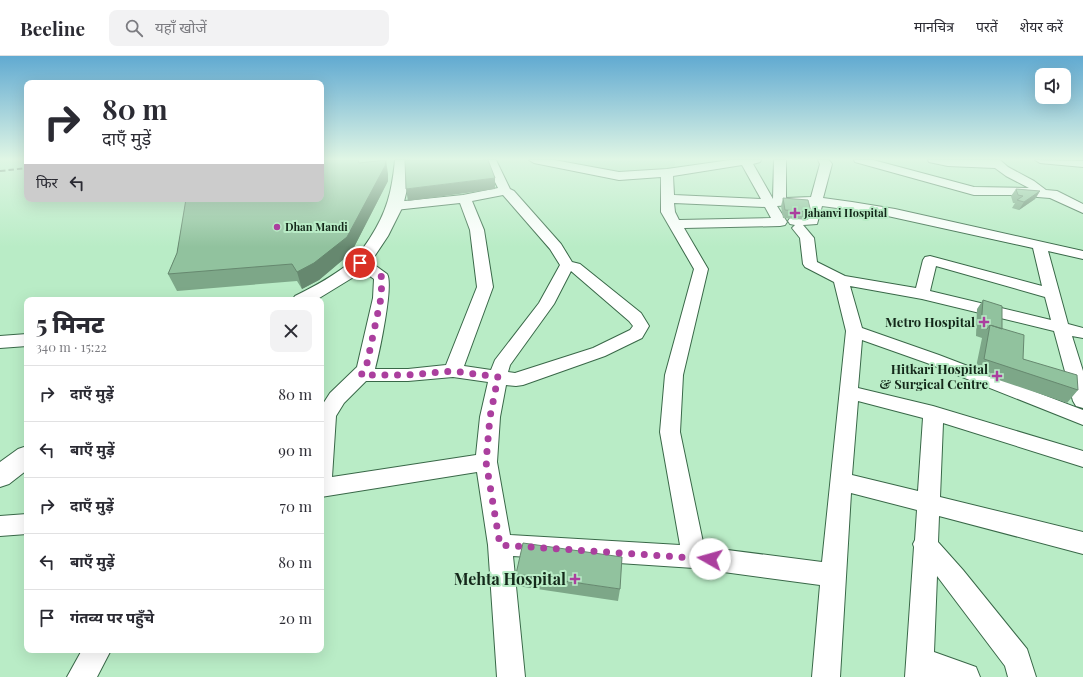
<!DOCTYPE html>
<html lang="hi">
<head>
<meta charset="utf-8">
<style>
  body { margin:0; font-family:"Playfair Display","Noto Sans Devanagari",serif; background:#f2f2f3; color:#2b2b33; height:100vh; display:flex; flex-direction:column; font-size:15px; white-space:nowrap }
  * { box-sizing:border-box; margin:0 }
  p { font-size:13px; color:#7c7c81 }
  .icon { flex:none; width:22px; height:22px; fill:none; stroke:currentColor; stroke-width:2; stroke-linecap:round; stroke-linejoin:round }
  .map { position:relative; flex:1; overflow:hidden }
  .side { position:absolute; left:24px; top:241px; width:300px; height:356px; display:flex; flex-direction:column; background:#fff; border-radius:8px; box-shadow:0 4px 16px #0002 }
  .side>* { flex:none }
  .hud { position:absolute; left:24px; top:24px; width:300px; height:122px; border-radius:8px; box-shadow:0 4px 16px #0002; background:#fff; color:#2b2b33; overflow:hidden }
  .buttons { position:absolute; left:1035px; top:12px; display:grid; gap:8px }
  .buttons a { display:grid; place-items:center; width:36px; height:36px; border-radius:8px; background:#fff; box-shadow:0 4px 16px #0002; font-size:20px }
  .pin { position:absolute; display:grid; place-items:center; width:34px; height:34px; color:#fff; margin:-17px; border:2px solid #fff; border-radius:50%; box-shadow:0 1px 4px #0007 }
  .me { position:absolute; width:44px; margin:-22px; rotate:277deg; stroke-linejoin:round; filter:drop-shadow(0 0 3px #0008) }
  .turn { display:flex; align-items:center; gap:14px; height:84px; padding:0 12px; font-size:18px }
  .turn .icon { width:52px; height:52px; stroke-width:2.5 }
  .turn b { display:block; font-size:28px; line-height:34px }
  .then { display:flex; align-items:center; height:38px; padding:0 12px; background:#0003; gap:8px; font-size:15px }
  .round { display:grid; place-items:center; flex:none; width:42px; height:42px; border-radius:8px; background:#f2f2f3 }
  .overview { display:flex; align-items:center; justify-content:space-between; height:68px; padding:0 12px }
  h1 { font-size:24px; font-weight:800; line-height:30px }
  ul { padding:0; list-style:none }
  li { display:flex; align-items:center; gap:12px; height:56px; padding:0 12px; border-top:1px solid #e1e1e2 }
  li div { flex:1 }
  li b { display:block; font-size:15px }
  li em { font-style:normal }
  header { display:flex; align-items:center; gap:24px; box-sizing:border-box; height:56px; padding:0 20px; background:#fff; border-bottom:1px solid #e1e1e2 }
  header strong { font-size:19px }
  nav { display:flex; gap:22px; margin-inline-start:auto; font-size:14px }
  .search { width:280px; height:36px; background:#f2f2f3; display:flex; align-items:center; gap:10px; box-sizing:border-box; padding:0 14px; border-radius:8px; color:#7c7c81; font-size:15px }
  .map>svg:first-child { display:block }
</style>
</head>
<body>
<header>
<strong>Beeline</strong>
<div class="search"><svg class="icon" aria-label="search" viewBox="0 0 24 24"><circle cx="10" cy="10" r="6"/><path d="M15 15l6 6"/></svg>यहाँ खोजें</div>
<nav><a>मानचित्र</a><a>परतें</a><a>शेयर करें</a></nav>
</header>
<div class="map">
<svg width="1083" height="621" viewBox="0 0 1083 621">
  <rect width="100%" height="100%" fill="#b9ecc6"/>
  <!-- built -->
  <path fill="#a7dfb6" d="M539,104H676L673,115L618,119Z"/>
  <g fill="none" stroke-linecap="round" stroke-linejoin="round">
    <defs>
      <path id="minor" d="M484,104H496L510,133L514,135L561,188L572,206L580,208L641,257L649,270L642,282L605,300L523,329L516,330L506,329L500,361L497,406L510,479L680,489L660,376L665,319L694,213L661,156V121L619,124L534,107L529,104H554L619,116L667,113L730,104H761L760,106L753,108L773,143L774,104H786V142L811,141L820,108L818,104H829L832,108L823,142L852,146L895,153L1083,195V203L1048,195L1068,268L1083,272V282L1072,280L1083,315V352L1076,350L1073,345L1054,275L922,243L850,230L862,272L939,299L1083,354V369L927,307L862,284L858,332L933,350L1083,395V411L943,367L940,441L1083,476V498L939,460L938,486L963,514L1027,593L1036,621H1008L1005,610L937,520L934,596L976,611L980,621H905L914,491L913,488L915,484L917,454L851,437L840,621H812L820,529L694,512L513,500L525,621H497L488,489L477,416L321,441V351L330,337L357,311L373,242L374,223L355,210L353,207L355,204C367,201 378,212 387,218C394,228 379,298 375,313H408L446,309L477,231L470,174L460,147L395,154L390,153L389,150L390,147L395,146L463,139L498,132ZM742,109L761,143L674,139L673,120ZM503,139L550,193L560,209L539,247L495,304L491,314L464,310L493,231L484,174L472,145ZM674,147L765,151L771,162L679,164L675,156ZM790,149H809L806,161L790,162L788,165L790,168L795,169L792,172L800,182L803,208L805,211L834,226L846,275L822,506L704,491L680,376L683,319L708,213L684,172L780,170L785,169L787,166L777,150ZM822,150L874,157L1033,192L1042,230L930,200L925,201L923,204L916,232L845,220L817,206L814,182L803,169L817,168ZM936,210L1045,241L1051,264L930,235ZM571,215L629,265L633,270L630,274L593,292L515,317L508,316L510,309L554,248ZM453,321L488,326L480,361L476,399L332,421L336,360L344,347L366,325H408ZM858,345L923,362L918,435L852,419Z
        M854,104H873L974,131L1029,132L1006,120L995,112L948,110L929,106L928,104H1000L1008,111L1034,125L1046,134L1057,135L1083,148V157L1050,142L1014,139H974L855,106Z
        M1035,104L1083,105V111L1040,107Z
        M27,278V290L0,292V280Z
        M27,458V478L0,480V460Z
        M82,594H111L97,621H67Z"/>
      <path id="highway" d="M395,104H409L407,133L403,150L388,180L370,207L352,222L316,244H292L295,240C315,230 336,219 353,204C359,198 365,190 370,182C387,156 392,135 395,104Z
        M27,390V414L9,428L0,431V406L18,393Z"/>
    </defs>
    <!-- minor casing -->
    <use href="#minor" stroke="#396848" stroke-width="2"/>
    <!-- highway casing -->
    <use href="#highway" stroke="#396848" stroke-width="2"/>
    <!-- minor -->
    <use href="#minor" fill="#fff" fill-rule="evenodd"/>
    <!-- highway -->
    <use href="#highway" fill="#fff" fill-rule="evenodd"/>
    <!-- rail -->
    <path stroke="#344e3c" stroke-width="2" stroke-dasharray="5.5 3" stroke-linecap="butt" d="M0,115L27,112"/>
  </g>
  <!-- wall -->
  <path fill="#7da788" d="M359,107L388,118V125L351,197L319,224L302,233L297,225L177,235L168,218L177,197L186,146Z
    M1016,133L1040,135L1035,143L1019,154L1012,152L1015,147H1013L1011,140Z
    M783,142L811,156L808,164L783,162L781,150Z
    M983,244L1023,303L1078,334L1067,347L975,316L982,282L976,280L977,253Z
    M516,518L620,533L618,545L517,530Z"/>
  <!-- shaded-wall -->
  <path fill="#66886f" d="M386,104L388,118V125L351,197L319,224L302,233L297,216Z
    M495,122V133L408,145L406,133Z
    M1040,135L1035,143L1019,154L1024,146Z"/>
  <!-- building -->
  <path fill="#91c29e" stroke="#66886f" d="M321,104H358L359,107L386,104L385,110L347,181L314,207L297,216L292,208L168,218L177,197L186,143H321Z
    M405,104H488L495,122L406,133Z
    M1016,133L1040,135L1024,146L1017,144L1023,140L1018,139Z
    M783,142L808,144L811,156L785,154Z
    M983,244L1002,250V273L990,269L987,273L981,271Z
    M990,269L1024,279L1023,303L1077,319L1078,334L984,303Z
    M523,487L622,501L620,533L516,518Z"/>
  <!-- sky -->
  <linearGradient id="sky" x2="0" y2="1"><stop stop-color="#61aad1"/><stop offset="0.54" stop-color="#e0f6e5"/><stop offset="1" stop-color="#e0f6e5" stop-opacity="0"/></linearGradient>
  <rect width="1083" height="191" fill="url(#sky)"/>
  <g fill="none" stroke-linecap="round" stroke-linejoin="round">
    <!-- route -->
    <path stroke="#ab3f9e" stroke-width="7" stroke-dasharray="0 12.6" d="M360,207L382,221L381,242L366,312L361,319H408L453,315L498,321L490,361L486,406L500,489L710,503"/>
  </g>
  <!-- markers -->
  <g fill="#ab3f9e" stroke="#b9ecc6" stroke-width="1.5">
    <path d="M793 151h4v4h4v4h-4v4h-4v-4h-4v-4h4z"/>
    <circle cx="277" cy="171" r="4"/>
    <path d="M982 260h4v4h4v4h-4v4h-4v-4h-4v-4h4z"/>
    <path d="M995 314h4v4h4v4h-4v4h-4v-4h-4v-4h4z"/>
    <path d="M573 517h4v4h4v4h-4v4h-4v-4h-4v-4h4z"/>
  </g>
  <g text-anchor="middle" stroke-width="4" stroke-linejoin="round" paint-order="stroke">
    <!-- far-poi labels -->
    <g font-size="11" font-weight="bold" fill="#14281a" stroke="#b9ecc6" text-anchor="start">
      <text x="804" y="161">Jahanvi Hospital</text>
      <text x="285" y="175">Dhan Mandi</text>
    </g>
    <!-- poi labels -->
    <g font-size="13" font-weight="bold" fill="#14281a" stroke="#b9ecc6" text-anchor="end">
      <text x="975" y="271">Metro Hospital</text>
      <text x="988" y="318">Hitkari Hospital<tspan x="988" dy="15">&amp; Surgical Centre</tspan></text>
    </g>
    <!-- near-poi labels -->
    <g font-size="16" font-weight="bold" fill="#14281a" stroke="#b9ecc6" text-anchor="end">
      <text x="566" y="529">Mehta Hospital</text>
    </g>
  </g>
</svg>
<div class="buttons">
<a><svg class="icon" aria-label="sound" viewBox="0 0 24 24"><path d="M4 9h4l5-4v14l-5-4H4zM17 9q2 3 0 6"/></svg></a>
</div>
<div class="pin" style="left:360px;top:207px;background:#d93025"><svg class="icon" aria-label="arrive" viewBox="0 0 24 24"><path d="M6 21V4h12l-3 4 3 4H6"/></svg></div>
<svg class="me" style="left:710px;top:503px" viewBox="-20 -20 40 40"><circle r="19" fill="#fff"/><path d="M0-13L10 11 0 6-10 11z" fill="#ab3f9e"/></svg>
<div class="hud">
<div class="turn"><svg class="icon" aria-label="right" viewBox="0 0 24 24"><path d="M7 20v-9h11M14 6l5 5-5 5"/></svg><div><b>80 m</b>दाएँ मुड़ें</div></div>
<div class="then">फिर<svg class="icon" aria-label="left" viewBox="0 0 24 24"><path d="M17 20v-9H6M10 6l-5 5 5 5"/></svg></div>
</div>
<section class="side">
<div class="overview"><div><h1>5 मिनट</h1><p>340 m · 15:22</p></div><a class="round"><svg class="icon" aria-label="close" viewBox="0 0 24 24"><path d="M6 6l12 12M18 6L6 18"/></svg></a></div>
<ul>
<li><svg class="icon" aria-label="right" viewBox="0 0 24 24"><path d="M7 20v-9h11M14 6l5 5-5 5"/></svg><div><b>दाएँ मुड़ें</b></div><em>80 m</em></li>
<li><svg class="icon" aria-label="left" viewBox="0 0 24 24"><path d="M17 20v-9H6M10 6l-5 5 5 5"/></svg><div><b>बाएँ मुड़ें</b></div><em>90 m</em></li>
<li><svg class="icon" aria-label="right" viewBox="0 0 24 24"><path d="M7 20v-9h11M14 6l5 5-5 5"/></svg><div><b>दाएँ मुड़ें</b></div><em>70 m</em></li>
<li><svg class="icon" aria-label="left" viewBox="0 0 24 24"><path d="M17 20v-9H6M10 6l-5 5 5 5"/></svg><div><b>बाएँ मुड़ें</b></div><em>80 m</em></li>
<li><svg class="icon" aria-label="arrive" viewBox="0 0 24 24"><path d="M6 21V4h12l-3 4 3 4H6"/></svg><div><b>गंतव्य पर पहुँचे</b></div><em>20 m</em></li>
</ul>
</section>
</div>
</body>
</html>
